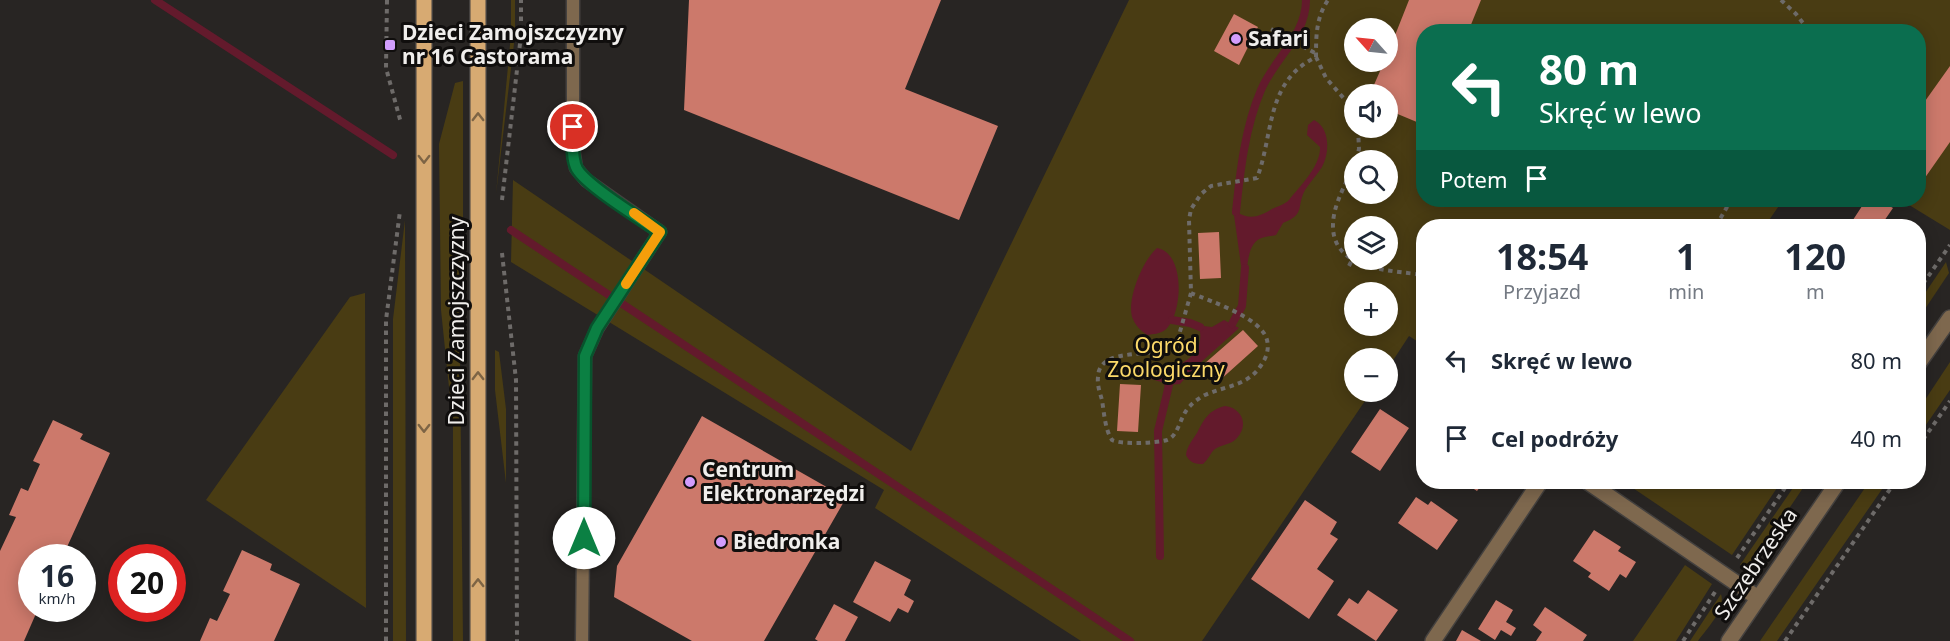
<!DOCTYPE html>
<html lang="pl">
<head>
<meta charset="utf-8">
<style>
  body { margin:0; font-family:"Noto Sans",sans-serif; background:#f6f6f7; color:#1f2937; height:100vh; display:flex; flex-direction:column; font-size:22px; white-space:nowrap }
  * { box-sizing:border-box; margin:0 }
  p { font-size:20px; color:#747a83 }
  .icon { flex:none; width:33px; height:33px; fill:none; stroke:currentColor; stroke-width:2; stroke-linecap:round; stroke-linejoin:round }
  .map { position:relative; flex:1; overflow:hidden }
  .drawer { position:absolute; left:1416px; top:219px; width:510px; height:270px; display:flex; flex-direction:column; background:#fff; border-radius:24px; box-shadow:0 3px 15px #0003 }
  .drawer>* { flex:none }
  .top-card { position:absolute; left:1416px; top:24px; width:510px; height:183px; border-radius:24px; box-shadow:0 3px 15px #0003; background:#0b6e4f; color:#fff; overflow:hidden }
  .needle { width:39px; rotate:297deg }
  .controls { position:absolute; left:1344px; top:18px; display:grid; gap:12px }
  .controls a { display:grid; place-items:center; width:54px; height:54px; border-radius:50%; background:#fff; box-shadow:0 3px 15px #0003; font-size:30px }
  .speed { position:absolute; left:18px; top:544px; display:flex; gap:12px; font-size:30px; font-weight:700; text-align:center }
  .speed>* { display:grid; place-content:center; width:78px; height:78px; border-radius:50%; background:#fff; box-shadow:0 3px 15px #0003; line-height:1 }
  .speed small { font-size:15px; font-weight:400 }
  .speed .limit { border:9px solid #d22; background:#fff; color:#111 }
  .pin { position:absolute; display:grid; place-items:center; width:51px; height:51px; color:#fff; margin:-26px; border:3px solid #fff; border-radius:50%; box-shadow:0 2px 6px #0007 }
  .me { position:absolute; width:66px; margin:-33px; rotate:0deg; stroke-linejoin:round; filter:drop-shadow(0 0 4px #0008) }
  .turn { display:flex; align-items:center; gap:21px; height:126px; padding:0 24px; font-size:27px }
  .turn .icon { width:78px; height:78px; stroke-width:2.5 }
  .turn b { display:block; font-size:42px; line-height:51px }
  .then { display:flex; align-items:center; height:57px; padding:0 24px; background:#0003; gap:12px; font-size:22px }
  .eta { display:flex; justify-content:space-evenly; align-items:center; height:102px; text-align:center }
  .eta b { font-size:36px; font-weight:700; line-height:42px }
  ul { padding:0; list-style:none }
  li { display:flex; align-items:center; gap:18px; height:78px; padding:0 24px }
  li div { flex:1 }
  li b { display:block; font-size:22px }
  li em { font-style:normal }
  .map>svg:first-child { display:block }
</style>
</head>
<body>
<div class="map">
<svg width="1950" height="641" viewBox="0 0 1950 641">
  <rect width="100%" height="100%" fill="#282523"/>
  <!-- green -->
  <path fill="#493c13" fill-rule="evenodd" d="M511,0H515V35L496,194L511,34Z
    M1129,0H1950V230L1901,200H1918V32H1424V200H1783L1765,226H1424L1423,345L1409,336L1388,368V358H1354V392H1371L1202,641H1081L875,508L884,490L511,262L513,180L911,451ZM1354,28H1388V62H1354ZM1354,94H1388V128H1354ZM1354,160H1388V194H1354ZM1354,226H1388V260H1354ZM1354,292H1388V326H1354Z
    M463,81V240L460,360L463,641H453V426L441,310L439,144L455,83Z
    M405,220L406,641H393V319Z
    M1946,262L1949,273L1919,318V302Z
    M365,293L366,608L206,500L350,297Z
    M495,350L499,352L506,409V483L495,390Z
    M1950,362V390L1919,435V409Z
    M1624,482H1781L1732,555Z
    M1797,482H1807L1755,559L1745,565H1740Z
    M1869,482H1887L1777,641H1760Z
    M1685,565L1712,584L1676,641H1633Z
    M1721,594C1726,610 1707,628 1698,641H1690Z"/>
  <!-- water -->
  <path fill="#631a2c" d="M1314,120C1330,128 1330,152 1322,167C1317,175 1310,182 1305,190C1296,207 1306,214 1283,223L1276,235C1272,236 1269,236 1265,237C1250,240 1249,255 1247,267L1243,269L1241,265L1234,215L1236,212C1250,220 1259,217 1272,209C1278,206 1284,205 1289,200C1300,186 1321,166 1320,147L1307,135L1308,125Z
    M1157,248C1186,253 1183,315 1165,330C1160,334 1153,334 1147,335C1140,330 1135,325 1132,317C1127,298 1143,260 1157,248Z
    M1224,320L1239,328C1219,347 1198,363 1180,384L1169,385L1165,379L1167,369C1185,365 1206,350 1199,328L1203,326L1212,327Z
    M1225,406C1242,408 1249,425 1237,438C1231,445 1222,444 1215,449C1210,453 1209,459 1203,464C1195,464 1190,463 1186,455C1187,446 1192,441 1197,433C1204,419 1209,410 1225,406Z"/>
  <g fill="none" stroke-linecap="round" stroke-linejoin="round">
    <!-- stream -->
    <path stroke="#631a2c" stroke-width="8" d="M155,0L393,155
      M1236,212C1240,172 1245,127 1261,90C1274,59 1306,36 1306,0
      M511,230L1130,641
      M1172,320L1190,323L1200,327
      M1232,324L1242,306L1245,268
      M1141,372L1165,379L1169,385L1158,431L1160,556"/>
  </g>
  <!-- building -->
  <path fill="#cc796b" d="M689,0H941L905,89L998,126L959,220L684,110Z
    M1409,0H1481L1468,32H1424V125L1388,110V94H1370L1384,62H1388V53Z
    M1234,14L1258,27L1239,65L1214,51Z
    M1950,66V142L1922,182L1918,180V111Z
    M1866,200H1879L1893,208L1882,224L1886,226H1849Z
    M1219,232L1221,278L1200,279L1198,233Z
    M1243,330L1258,346L1219,381L1204,364Z
    M1120,384L1141,385L1138,432L1117,431Z
    M1380,409L1409,428L1380,471L1351,452Z
    M702,416L846,498L764,641H692L614,597L617,566Z
    M53,420L83,434L80,439L110,453L62,558H32V609H38L24,641H0V551L16,517L9,515L21,488L28,491L40,464L33,461Z
    M1463,482H1484L1477,491Z
    M1416,497L1428,505L1431,501L1458,520L1437,550L1398,523Z
    M1305,500L1337,522L1330,534L1338,539L1317,569L1334,581L1309,619L1251,579Z
    M1594,530L1621,547L1618,551L1636,562L1626,578L1620,574L1609,591L1588,577L1591,573L1573,561Z
    M242,550L272,564L270,570L300,584L274,641H200L210,618L217,621L230,594L223,591Z
    M875,561L911,580L904,595L914,601L908,613L898,608L890,622L853,602Z
    M1368,590L1398,610L1376,641L1337,615L1349,598L1358,604Z
    M1496,600L1513,610L1506,622L1516,628L1511,636L1501,630L1495,640L1478,629Z
    M834,604L858,617L845,641H818L815,639Z
    M1545,607L1587,635L1583,641H1536L1542,632L1533,625Z
    M1462,630L1481,641H1456Z"/>
  <g fill="none" stroke-linecap="round" stroke-linejoin="round">
    <defs>
      <path id="service" d="M573,0V148L576,168L586,180L660,232L597,329L585,356L582,641"/>
      <path id="minor" d="M1588,482L1758,598
        M1433,641L1540,482"/>
      <path id="tertiary" d="M1918,364L1950,318
        M1729,641L1838,482"/>
      <path id="primary" d="M424,641V0
        M478,641V0"/>
    </defs>
    <!-- service casing -->
    <use href="#service" stroke="#44413f" stroke-width="15"/>
    <!-- minor casing -->
    <use href="#minor" stroke="#44413f" stroke-width="18"/>
    <!-- tertiary casing -->
    <use href="#tertiary" stroke="#44413f" stroke-width="18"/>
    <!-- primary casing -->
    <use href="#primary" stroke="#44413f" stroke-width="18"/>
    <!-- path -->
    <path stroke="#6e6b69" stroke-width="4" stroke-dasharray="4.5 4.5" stroke-linecap="butt" d="M387,0L386,68L401,123
      M1781,0L1796,14L1810,32
      M1271,29L1315,53
      M1316,57C1316,36 1316,18 1328,0
      M1356,160L1359,149L1358,128
      M1354,164C1348,180 1337,198 1334,215C1324,270 1388,270 1424,275
      M502,200L521,35V0
      M1716,226L1731,200
      M502,253L516,380L517,641
      M1349,266L1352,260
      M1918,291L1950,245
      M1191,293C1210,301 1262,318 1267,340C1269,348 1267,356 1263,362C1250,386 1227,385 1205,395C1199,398 1194,402 1190,406C1180,415 1179,436 1167,440C1157,443 1122,445 1112,440C1105,430 1104,412 1102,400C1100,393 1097,385 1098,377C1099,343 1162,362 1177,342L1191,293L1189,220L1191,209L1201,194L1211,186L1257,178C1274,134 1265,82 1316,57L1326,78L1347,102L1354,115
      M1918,447L1950,401
      M1737,558L1789,482
      M386,641V320L400,211
      M1683,641L1715,592
      M1785,641L1895,482"/>
    <!-- service -->
    <use href="#service" stroke="#7e684e" stroke-width="12"/>
    <!-- minor -->
    <use href="#minor" stroke="#7e684e" stroke-width="15"/>
    <!-- tertiary -->
    <use href="#tertiary" stroke="#7e684e" stroke-width="15"/>
    <!-- primary -->
    <use href="#primary" stroke="#d7aa72" stroke-width="15"/>
  </g>
  <!-- one-way arrows -->
  <defs><path id="oneway-chevron" d="M-2-3.5L2.5 0L-2 3.5" fill="none" stroke-width="1.6" stroke-linecap="round" stroke-linejoin="round" transform="scale(1.5)"/></defs>
  <g stroke="#7d6445">
    <use href="#oneway-chevron" transform="translate(478 117) rotate(-90)"/>
    <use href="#oneway-chevron" transform="translate(424 159) rotate(90)"/>
    <use href="#oneway-chevron" transform="translate(478 376) rotate(-90)"/>
    <use href="#oneway-chevron" transform="translate(424 428) rotate(90)"/>
    <use href="#oneway-chevron" transform="translate(478 583) rotate(-90)"/>
  </g>
  <g fill="none" stroke-linecap="round" stroke-linejoin="round">
    <defs>
      <path id="route" d="M573,127C573,140 571,158 577,169C587,186 641,219 660,232L597,328L585,356L584,538"/>
    </defs>
    <!-- route casing -->
    <use href="#route" stroke="#07532c" stroke-width="15"/>
    <!-- route -->
    <use href="#route" stroke="#0b8043" stroke-width="10"/>
    <!-- slow -->
    <path stroke="#f59e0b" stroke-width="10" d="M626,284L660,232L634,213"/>
  </g>
  <!-- markers -->
  <g fill="#d29dfd" stroke="#100e0d" stroke-width="2">
    <circle cx="1236" cy="39" r="6"/>
    <rect x="384" y="39" width="12" height="12" rx="3"/>
    <circle cx="690" cy="482" r="6"/>
    <circle cx="721" cy="542" r="6"/>
  </g>
  <g text-anchor="middle" stroke-width="6" stroke-linejoin="round" paint-order="stroke">
    <!-- poi labels -->
    <g font-size="21" font-weight="bold" fill="#f0eeec" stroke="#100e0d" text-anchor="start">
      <text x="402" y="40">Dzieci Zamojszczyzny<tspan x="402" dy="24">nr 16 Castorama</tspan></text>
      <text x="1248" y="46">Safari</text>
      <text x="702" y="477">Centrum<tspan x="702" dy="24">Elektronarzędzi</tspan></text>
      <text x="733" y="549">Biedronka</text>
    </g>
    <!-- street labels -->
    <g font-size="21" fill="#f0eeec" stroke="#100e0d">
      <text transform="translate(457 321) rotate(-90)" y="7">Dzieci Zamojszczyzny</text>
      <text transform="translate(1756 564) rotate(-56)" y="7">Szczebrzeska</text>
    </g>
    <!-- park labels -->
    <g font-size="21" fill="#fcd969" stroke="#100e0d">
      <text x="1166" y="353">Ogród<tspan x="1166" dy="24">Zoologiczny</tspan></text>
    </g>
  </g>
</svg>
<div class="controls">
<a><svg class="needle" viewBox="-14 -14 28 28"><path d="M0-13l5 13h-10z" fill="#e53935"/><path d="M0 13l5-13h-10z" fill="#747a83"/></svg></a>
<a><svg class="icon" aria-label="sound" viewBox="0 0 24 24"><path d="M4 9h4l5-4v14l-5-4H4zM17 9q2 3 0 6"/></svg></a>
<a><svg class="icon" aria-label="search" viewBox="0 0 24 24"><circle cx="10" cy="10" r="6"/><path d="M15 15l6 6"/></svg></a>
<a><svg class="icon" aria-label="layers" viewBox="0 0 24 24"><path d="M12 4l9 5-9 5-9-5zM3 14l9 5 9-5"/></svg></a>
<a>+</a>
<a>−</a>
</div>
<div class="speed"><div>16<small>km/h</small></div><div class="limit">20</div></div>
<div class="pin" style="left:573px;top:127px;background:#d93025"><svg class="icon" aria-label="arrive" viewBox="0 0 24 24"><path d="M6 21V4h12l-3 4 3 4H6"/></svg></div>
<svg class="me" style="left:584px;top:538px" viewBox="-20 -20 40 40"><circle r="19" fill="#fff"/><path d="M0-13L10 11 0 6-10 11z" fill="#0b8043"/></svg>
<div class="top-card">
<div class="turn"><svg class="icon" aria-label="left" viewBox="0 0 24 24"><path d="M17 20v-9H6M10 6l-5 5 5 5"/></svg><div><b>80 m</b>Skręć w lewo</div></div>
<div class="then">Potem<svg class="icon" aria-label="arrive" viewBox="0 0 24 24"><path d="M6 21V4h12l-3 4 3 4H6"/></svg></div>
</div>
<section class="drawer">
<div class="eta">
<div><b>18:54</b><p>Przyjazd</p></div>
<div><b>1</b><p>min</p></div>
<div><b>120</b><p>m</p></div>
</div>
<ul>
<li><svg class="icon" aria-label="left" viewBox="0 0 24 24"><path d="M17 20v-9H6M10 6l-5 5 5 5"/></svg><div><b>Skręć w lewo</b></div><em>80 m</em></li>
<li><svg class="icon" aria-label="arrive" viewBox="0 0 24 24"><path d="M6 21V4h12l-3 4 3 4H6"/></svg><div><b>Cel podróży</b></div><em>40 m</em></li>
</ul>
</section>
</div>
</body>
</html>
